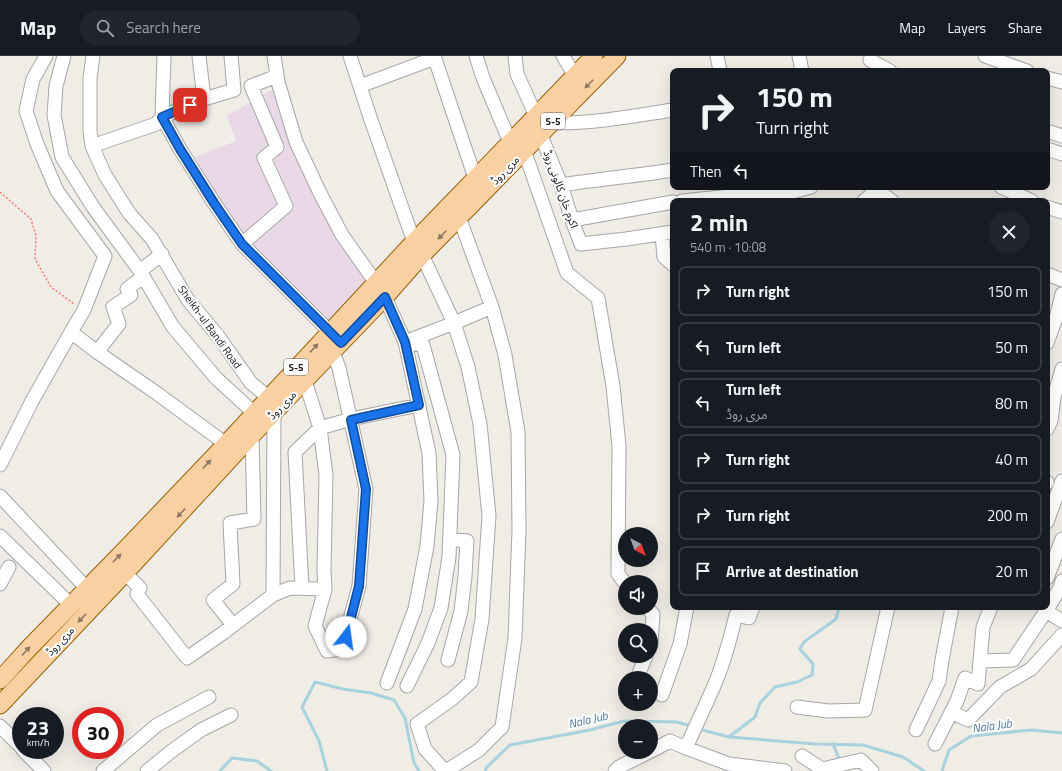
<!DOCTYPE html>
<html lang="en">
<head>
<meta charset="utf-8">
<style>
  body { margin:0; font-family:"Titillium Web","Noto Sans Arabic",sans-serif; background:#20242c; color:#f1f3f6; height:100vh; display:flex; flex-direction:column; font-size:15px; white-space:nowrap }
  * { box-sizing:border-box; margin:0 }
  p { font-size:13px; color:#9ea1a6 }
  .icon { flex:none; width:22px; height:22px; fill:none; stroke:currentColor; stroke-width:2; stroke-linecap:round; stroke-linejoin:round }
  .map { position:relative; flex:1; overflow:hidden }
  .sheet { position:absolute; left:670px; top:142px; width:380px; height:412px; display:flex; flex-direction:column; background:#171b24; border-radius:8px; box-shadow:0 4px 16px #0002 }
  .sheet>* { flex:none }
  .guide { position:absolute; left:670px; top:12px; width:380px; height:122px; border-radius:8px; box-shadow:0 4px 16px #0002; background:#171b24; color:#f1f3f6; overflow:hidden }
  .needle { width:26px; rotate:139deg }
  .controls { position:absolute; left:618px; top:471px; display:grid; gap:8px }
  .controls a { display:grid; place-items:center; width:40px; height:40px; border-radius:50%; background:#171b24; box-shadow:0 4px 16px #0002; font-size:20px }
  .speed { position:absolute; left:12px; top:651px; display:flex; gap:8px; font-size:20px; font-weight:700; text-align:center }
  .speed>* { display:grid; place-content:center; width:52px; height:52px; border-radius:50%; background:#171b24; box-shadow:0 4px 16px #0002; line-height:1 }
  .speed small { font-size:10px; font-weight:400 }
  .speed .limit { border:6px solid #d22; background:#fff; color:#111 }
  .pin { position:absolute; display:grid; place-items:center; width:34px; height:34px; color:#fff; margin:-17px; border-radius:8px; box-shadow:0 2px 6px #0006 }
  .me { position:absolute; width:44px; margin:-22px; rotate:15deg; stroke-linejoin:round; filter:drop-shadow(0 0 3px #0008) }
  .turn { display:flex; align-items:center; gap:14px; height:84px; padding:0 20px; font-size:18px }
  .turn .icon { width:52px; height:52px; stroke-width:2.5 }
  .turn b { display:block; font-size:28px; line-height:34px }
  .then { display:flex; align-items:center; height:38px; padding:0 20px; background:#0003; gap:8px; font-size:15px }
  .round { display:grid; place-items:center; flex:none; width:42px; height:42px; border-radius:21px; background:#20242c }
  .headline { display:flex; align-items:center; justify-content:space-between; height:68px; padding:0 20px }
  h1 { font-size:24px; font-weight:700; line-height:30px }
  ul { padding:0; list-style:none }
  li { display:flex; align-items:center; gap:12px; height:50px; margin:0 8px 6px; padding:0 12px; border:2px solid #363941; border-radius:8px }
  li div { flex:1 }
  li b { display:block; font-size:15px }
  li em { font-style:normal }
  header { display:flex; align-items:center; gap:24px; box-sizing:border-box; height:56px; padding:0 20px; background:#171b24; border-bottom:1px solid #363941 }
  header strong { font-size:19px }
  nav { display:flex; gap:22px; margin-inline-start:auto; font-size:14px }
  .search { width:280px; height:36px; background:#20242c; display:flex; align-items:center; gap:10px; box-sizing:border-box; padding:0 14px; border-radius:22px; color:#9ea1a6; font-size:15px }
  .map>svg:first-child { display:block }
</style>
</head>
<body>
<header>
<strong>Map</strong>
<div class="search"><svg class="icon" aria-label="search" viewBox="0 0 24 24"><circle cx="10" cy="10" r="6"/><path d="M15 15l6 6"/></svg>Search here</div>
<nav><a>Map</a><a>Layers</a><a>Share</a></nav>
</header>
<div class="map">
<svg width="1062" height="715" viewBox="0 0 1062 715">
  <rect width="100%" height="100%" fill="#f0ece6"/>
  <!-- industrial -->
  <path fill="#e9d8e6" d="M273,33L304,99L374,227L326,270L239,185L195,101L236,85L227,60Z"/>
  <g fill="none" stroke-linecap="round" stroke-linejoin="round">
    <!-- stream -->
    <path stroke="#a8d2dc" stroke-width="3" d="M699,673L729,681L815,688L863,689L903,701L924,715
      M729,681L755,661L760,647L775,631L797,626L812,619L813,608L800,593L804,586L836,563L839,551
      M833,688L840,705
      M220,715L232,702L257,705L271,715
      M327,715L319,685L302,651L315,626L343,633L371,637L394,644L405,662L414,707L419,715
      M485,715L486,712L510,689L590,674L624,665L676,666L692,670
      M942,715L949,694L971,680L1032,674L1062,677"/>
    <defs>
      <path id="minor" d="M46,0L33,23L26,55L37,88L57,135L105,200L84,254L71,276L97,296
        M64,0L56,30L54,59L62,101L93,151L140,215
        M93,0L90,22V75L92,90L105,119L129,157L152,183L188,244L218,280L251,327L268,341
        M199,0L204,43L162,61L180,93L214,147L242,188L336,282
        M274,0L278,26L296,86L320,137L342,179L376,227
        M350,0L371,64L414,186
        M434,0L475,122
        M476,0L483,22L510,86
        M515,0L517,18L536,60
        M563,0L575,20
        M717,0L720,15
        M799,0L802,15
        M985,0L1027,15
        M870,4L890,15
        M1047,22L1062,26
        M360,30L435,2
        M204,43L234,34L231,0
        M551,67C592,68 633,60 673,54
        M1047,75L1062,80
        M540,77L561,129L573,167L581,188L626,183L673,176
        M92,90L156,68L162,61L164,0
        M1047,93L1062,98
        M524,94L567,217L598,242L613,330L619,390L618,518L625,527
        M561,129C598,123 636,120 673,114
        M1001,131L1032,145
        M877,134L892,145
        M682,145L741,139L777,140L811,131
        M864,145L880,131
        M1047,151L1062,156
        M572,164L673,146
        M662,178L664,201L673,209
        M242,188L286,150L264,102L277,91L251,30L277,20
        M162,198L140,215L173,271L216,322L254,357
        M422,199L454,267L468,311L480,368L489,460L482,563L471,626L452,643L417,668L425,693L445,715
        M1047,218L1062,224
        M143,221L127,233L131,239L113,251L119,268L97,296L155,336L226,388
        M385,241L405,286L423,289L453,399L449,501L441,552L428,587L407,630
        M1047,287L1056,262L1062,238
        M1047,373L1051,365L1054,341L1062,313
        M0,409L32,345L71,276
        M1047,427V426
        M0,440L93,539
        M1047,466L1062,425
        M0,480L71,549
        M125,517L140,532L137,538L187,602L223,577L273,539L290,532L325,533L315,570L327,595L342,593L359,530L366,433L339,312L333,296
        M1047,522L1062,483
        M0,528L9,511
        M302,532L295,396L320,372L305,325
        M325,533L324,514L326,419L320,372L351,363L419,349
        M273,539L274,357
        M647,552L653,558L651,589
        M1046,555L1062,565
        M233,569L213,544L233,528L230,467L254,463L252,379
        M448,604L461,555L465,520L467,485L450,483
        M981,605L1013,604L1046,555L1060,532L1062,525
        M637,622L646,600
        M387,627L415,553L427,490L431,445L429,397L405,286L454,267L492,251
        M662,639L680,588L687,551
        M797,651L828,655L865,654L888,551
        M951,656L968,664L1000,631L1031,613L1062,579
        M0,670L21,691
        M916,674L939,625L942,604L952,551
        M935,688L957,645L965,622L978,628L983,571L991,551
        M686,692C695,671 705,651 714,630C724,607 730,583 736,559L749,562L753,551
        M23,694L44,715
        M651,695L670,685L686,692L729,708L785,715
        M802,700L822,713L861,704L872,715
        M103,715L157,669L209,641
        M147,715L173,694L201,674L231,659
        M446,715L479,694L502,671L515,582L519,474L518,376L505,299L492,251L459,161
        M615,715L619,711L649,696"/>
      <path id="major" d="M0,624L30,591L123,496L226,388L414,186L594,0
        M0,649L125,517L252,379L385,241L422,199L617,0"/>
    </defs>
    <!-- minor casing -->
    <use href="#minor" stroke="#a7a7a7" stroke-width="15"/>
    <!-- major casing -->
    <use href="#major" stroke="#976104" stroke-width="19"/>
    <!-- path -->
    <path stroke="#f67a71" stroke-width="1.5" stroke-dasharray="2 2" stroke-linecap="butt" d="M0,136L31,163L36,180L35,203L51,231L74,248"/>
    <!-- minor -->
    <use href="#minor" stroke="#fff" stroke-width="13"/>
    <!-- major -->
    <use href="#major" stroke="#f9d0a2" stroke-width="17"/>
  </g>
  <!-- one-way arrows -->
  <defs><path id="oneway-solid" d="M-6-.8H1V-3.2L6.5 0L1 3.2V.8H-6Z"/></defs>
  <g fill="#8c7861">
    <use href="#oneway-solid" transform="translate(589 28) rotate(135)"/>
    <use href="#oneway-solid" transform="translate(442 179) rotate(134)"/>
    <use href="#oneway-solid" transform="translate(314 292) rotate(-47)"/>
    <use href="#oneway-solid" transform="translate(207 408) rotate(-47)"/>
    <use href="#oneway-solid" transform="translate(181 457) rotate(133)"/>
    <use href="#oneway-solid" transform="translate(117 502) rotate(-45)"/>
    <use href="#oneway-solid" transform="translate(82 562) rotate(134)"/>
    <use href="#oneway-solid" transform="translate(26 595) rotate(-48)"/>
  </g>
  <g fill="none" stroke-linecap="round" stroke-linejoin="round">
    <defs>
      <path id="route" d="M190,49L162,61L180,93L214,147L242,188L341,287L385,241L405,286L419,349L351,364L366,433L359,530L346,581"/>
    </defs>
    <!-- route casing -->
    <use href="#route" stroke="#114b97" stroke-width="10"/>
    <!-- route -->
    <use href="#route" stroke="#1a73e8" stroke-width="7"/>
  </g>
  <g text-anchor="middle" stroke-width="4" stroke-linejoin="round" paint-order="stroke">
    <!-- shield labels -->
    <g fill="#fff" stroke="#636363" stroke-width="1">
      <rect x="541" y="57" width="24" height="16" rx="3"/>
      <rect x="284" y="303" width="24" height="16" rx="3"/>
    </g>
    <g font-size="10" font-weight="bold" fill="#202020">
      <text x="553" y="69">S-5</text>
      <text x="296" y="315">S-5</text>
    </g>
    <!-- street labels -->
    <g font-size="11" fill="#202020" stroke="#fff">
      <text transform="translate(505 114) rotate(-46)" y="4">مری روڈ</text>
      <text transform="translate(561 133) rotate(70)" y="4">اکرم خان کالونی روڈ</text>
      <text transform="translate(210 271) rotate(54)" y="4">Sheikh-ul Bandi Road</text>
      <text transform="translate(282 349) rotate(-46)" y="4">مری روڈ</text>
      <text transform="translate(60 585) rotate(-47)" y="4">مری روڈ</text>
    </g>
    <!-- water labels -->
    <g font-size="12" font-style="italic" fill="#48769d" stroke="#fff">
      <text transform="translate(588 664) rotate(-13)" y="4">Nala Jub</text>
      <text transform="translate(992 670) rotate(-8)" y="4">Nala Jub</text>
    </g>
  </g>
</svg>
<div class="controls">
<a><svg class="needle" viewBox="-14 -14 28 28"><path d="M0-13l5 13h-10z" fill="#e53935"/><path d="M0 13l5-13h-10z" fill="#9ea1a6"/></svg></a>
<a><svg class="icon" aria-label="sound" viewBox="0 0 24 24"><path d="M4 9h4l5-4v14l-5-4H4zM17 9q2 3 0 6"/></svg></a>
<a><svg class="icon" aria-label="search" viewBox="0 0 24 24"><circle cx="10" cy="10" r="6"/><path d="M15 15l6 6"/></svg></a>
<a>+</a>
<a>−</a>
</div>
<div class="speed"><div>23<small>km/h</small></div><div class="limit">30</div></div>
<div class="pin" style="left:190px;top:49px;background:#d93025"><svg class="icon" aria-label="arrive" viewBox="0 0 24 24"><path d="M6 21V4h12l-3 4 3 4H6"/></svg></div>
<svg class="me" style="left:346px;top:581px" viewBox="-20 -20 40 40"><circle r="19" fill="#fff"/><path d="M0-13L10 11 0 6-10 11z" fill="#1a73e8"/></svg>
<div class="guide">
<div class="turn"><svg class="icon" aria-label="right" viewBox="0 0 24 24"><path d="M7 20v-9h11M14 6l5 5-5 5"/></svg><div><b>150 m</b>Turn right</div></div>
<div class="then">Then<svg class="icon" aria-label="left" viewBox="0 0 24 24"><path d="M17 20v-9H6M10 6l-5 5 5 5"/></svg></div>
</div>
<section class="sheet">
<div class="headline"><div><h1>2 min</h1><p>540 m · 10:08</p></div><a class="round"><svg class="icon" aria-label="close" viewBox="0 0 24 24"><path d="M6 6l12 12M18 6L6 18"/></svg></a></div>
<ul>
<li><svg class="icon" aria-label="right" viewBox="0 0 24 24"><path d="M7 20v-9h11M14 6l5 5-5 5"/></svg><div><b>Turn right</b></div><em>150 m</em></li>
<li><svg class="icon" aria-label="left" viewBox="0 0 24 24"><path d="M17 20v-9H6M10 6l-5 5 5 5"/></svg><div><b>Turn left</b></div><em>50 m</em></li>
<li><svg class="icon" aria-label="left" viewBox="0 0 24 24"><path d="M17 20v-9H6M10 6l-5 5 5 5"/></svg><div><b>Turn left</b><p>مری روڈ</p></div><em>80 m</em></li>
<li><svg class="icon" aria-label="right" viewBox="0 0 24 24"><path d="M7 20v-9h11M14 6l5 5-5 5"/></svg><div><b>Turn right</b></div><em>40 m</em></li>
<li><svg class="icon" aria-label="right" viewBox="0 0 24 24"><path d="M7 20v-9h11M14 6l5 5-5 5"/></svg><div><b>Turn right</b></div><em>200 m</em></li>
<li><svg class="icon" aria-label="arrive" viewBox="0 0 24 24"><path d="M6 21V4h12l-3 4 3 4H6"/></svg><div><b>Arrive at destination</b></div><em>20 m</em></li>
</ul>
</section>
</div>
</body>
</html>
